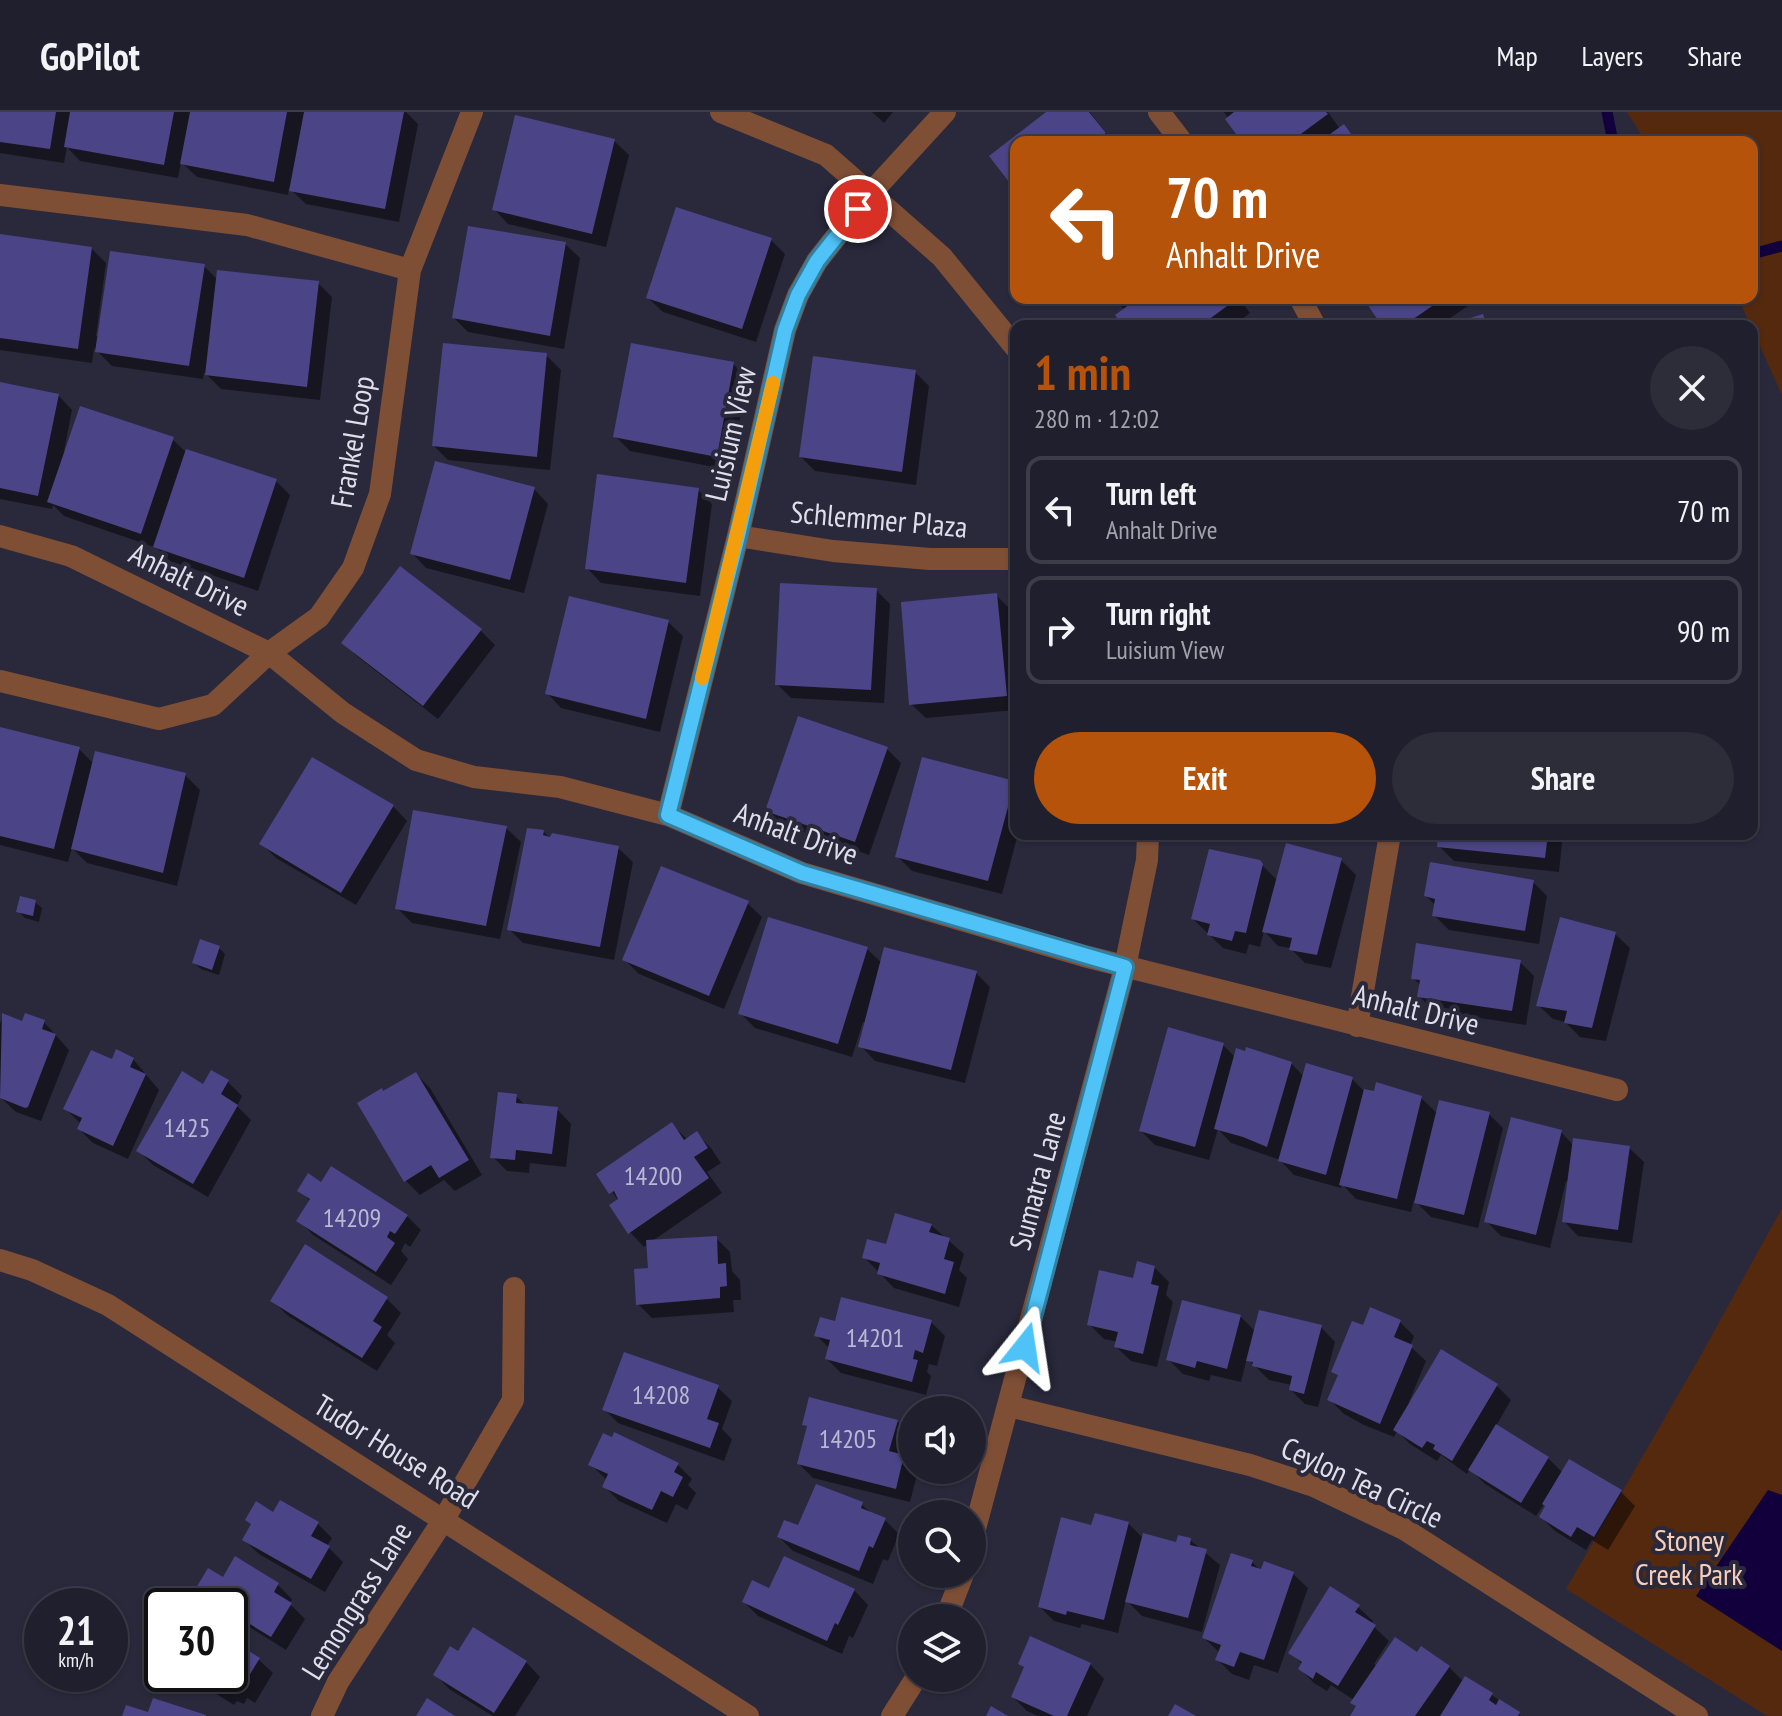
<!DOCTYPE html>
<html lang="en">
<head>
<meta charset="utf-8">
<style>
  body { margin:0; font-family:"PT Sans Narrow",sans-serif; background:#2d2c39; color:#f1f3f6; height:100vh; display:flex; flex-direction:column; font-size:30px; white-space:nowrap }
  * { box-sizing:border-box; margin:0 }
  p { font-size:26px; color:#a2a2aa }
  .icon { flex:none; width:44px; height:44px; fill:none; stroke:currentColor; stroke-width:2; stroke-linecap:round; stroke-linejoin:round }
  .map { position:relative; flex:1; overflow:hidden }
  .side { position:absolute; left:1010px; top:208px; width:748px; height:520px; display:flex; flex-direction:column; background:#201f2d; border-radius:16px; box-shadow:0 2px 6px #0004,0 0 0 2px #3d3d49 }
  .side>* { flex:none }
  .hud { position:absolute; left:1010px; top:24px; width:748px; height:168px; border-radius:16px; box-shadow:0 2px 6px #0004,0 0 0 2px #3d3d49; background:#b45309; color:#fff; overflow:hidden }
  .tools { position:absolute; left:898px; top:1284px; display:grid; gap:16px }
  .tools a { display:grid; place-items:center; width:88px; height:88px; border-radius:50%; background:#201f2d; box-shadow:0 2px 6px #0004,0 0 0 2px #3d3d49; font-size:40px }
  .speed { position:absolute; left:24px; top:1476px; display:flex; gap:16px; font-size:40px; font-weight:700; text-align:center }
  .speed>* { display:grid; place-content:center; width:104px; height:104px; border-radius:50%; background:#201f2d; box-shadow:0 2px 6px #0004,0 0 0 2px #3d3d49; line-height:1 }
  .speed small { font-size:20px; font-weight:400 }
  .speed .limit { border:4px solid #111; border-radius:12px; background:#fff; color:#111 }
  .pin { position:absolute; display:grid; place-items:center; width:68px; height:68px; color:#fff; margin:-34px; border:4px solid #fff; border-radius:50%; box-shadow:0 2px 8px #0007 }
  .me { position:absolute; width:88px; margin:-44px; rotate:15deg; stroke-linejoin:round; filter:drop-shadow(0 0 6px #0008) }
  .turn { display:flex; align-items:center; gap:28px; height:168px; padding:0 24px; font-size:36px }
  .turn .icon { width:104px; height:104px; stroke-width:2.5 }
  .turn b { display:block; font-size:56px; line-height:68px }
  .round { display:grid; place-items:center; flex:none; width:84px; height:84px; border-radius:42px; background:#2d2c39 }
  .summary { display:flex; align-items:center; justify-content:space-between; height:136px; padding:0 24px }
  h1 { font-size:48px; font-weight:700; line-height:60px; color:#b45309 }
  .button { display:flex; gap:16px; margin-top:auto; padding:16px 24px }
  .button a { flex:1; height:92px; border-radius:48px; background:#b45309; color:#fff; font-size:32px; font-weight:700; line-height:92px; text-align:center }
  .button a+a { background:#2d2c39; color:#f1f3f6 }
  ul { padding:0; list-style:none }
  li { display:flex; align-items:center; gap:24px; height:108px; margin:0 16px 12px; padding:0 8px; border:4px solid #3d3d49; border-radius:16px }
  li div { flex:1 }
  li b { display:block; font-size:30px }
  li em { font-style:normal }
  header { display:flex; align-items:center; gap:48px; box-sizing:border-box; height:112px; padding:0 40px; background:#201f2d; border-bottom:2px solid #3d3d49 }
  header strong { font-size:38px }
  nav { display:flex; gap:44px; margin-inline-start:auto; font-size:28px }
  .map>svg:first-child { display:block }
</style>
</head>
<body>
<header>
<strong>GoPilot</strong>
<nav><a>Map</a><a>Layers</a><a>Share</a></nav>
</header>
<div class="map">
<svg width="1782" height="1604" viewBox="0 0 1782 1604">
  <rect width="100%" height="100%" fill="#2a293c"/>
  <!-- green -->
  <path fill="#55290e" d="M1627,0H1782V283L1738,186H1752V30H1646Z
    M1782,1096V1604H1767L1566,1477L1700,1245Z"/>
  <!-- water -->
  <path fill="#11003b" d="M1768,1378L1782,1383V1539L1696,1484Z"/>
  <!-- shadow -->
  <path fill="#0007" d="M0,0H406L418,12L399,110L306,92L289,76L288,83L197,65L181,50L178,66L80,49L67,35L64,51L0,41Z
    M872,0H893L884,11Z
    M1049,0H1090L1113,30H1016V75L991,44Z
    M1224,0H1328L1340,17L1343,14L1359,30H1245Z
    M614,29L629,43L606,135L508,112L494,97Z
    M0,124L92,137L106,151L96,224H100L204,154L218,168L318,171L332,185L320,288L221,277L204,260L203,267L112,254L94,236L92,251L0,238Z
    M771,128L785,142L756,230L663,200L648,186Z
    M565,132L580,146L564,237L468,220L454,206Z
    M1112,186H1239L1250,201L1233,214H1126L1125,198Z
    M1365,186H1463L1468,194L1438,214H1384Z
    M546,243L561,258L550,358L448,348L434,334Z
    M733,252L748,266L730,358L630,339L615,324Z
    M915,260L929,274L916,373L815,359L801,345Z
    M0,272L58,283L72,298L64,339L172,327L187,341L276,369L290,383L258,479L170,449L157,436L64,404L53,393L52,397L0,387Z
    M534,377L548,392L524,481L426,456L412,441Z
    M698,378L712,392L700,484L601,471L587,456Z
    M401,457L481,519L495,533L438,607L358,545L343,531Z
    M876,478L890,492L884,591L791,586L777,572Z
    M996,483L1011,498L1016,554V598L926,606L911,592Z
    M668,510L683,524L660,620L561,596L547,581Z
    M0,617L79,637L94,652L185,663L200,678L177,774L87,751L72,736L68,750L0,733Z
    M887,637L901,651L869,743L782,712L768,698Z
    M1013,670L1016,673V722H1018L1002,782L912,759L897,744Z
    M393,694L407,709L356,793L276,746L262,732Z
    M506,716L521,730L500,827L412,811L397,796Z
    M544,720L552,728L618,736L633,750L614,848L523,831L509,817Z
    M1440,722H1563L1559,760L1454,749L1439,734Z
    M1341,748L1356,763L1331,856L1305,851L1290,836L1278,834L1264,819L1260,835L1249,832L1246,842L1223,836L1193,807L1259,750L1278,769Z
    M1533,770L1547,784L1539,832L1449,818L1434,803L1436,794L1426,784Z
    M35,790L42,796L39,810L25,806L18,799Z
    M747,791L762,805L724,897L639,862L625,848Z
    M1615,822L1630,836L1606,929L1580,925L1565,910L1553,907L1538,893Z
    M219,836L225,842L219,863L201,857L194,851Z
    M867,837L882,851L976,861L990,875L965,971L875,949L861,934L867,911L863,910L852,945L755,916L740,901Z
    M1520,850L1534,864L1526,913L1434,899L1419,884L1421,874L1413,866Z
    M3,904L24,911L44,910L69,938L41,1009L16,1000L0,985V912Z
    M1223,933L1236,946L1291,951L1304,965L1352,967L1366,981L1421,986L1438,1002H1489L1503,1016L1478,1116L1431,1105L1414,1088L1411,1100L1356,1087L1342,1072L1341,1076L1294,1063L1280,1048L1231,1031L1218,1017L1209,1048L1155,1033L1141,1019Z
    M133,947L159,978L128,1047L93,1031L79,1017L81,1012L66,997L113,950Z
    M416,962L430,976L482,1063L455,1079L444,1068L420,1083L406,1069L360,991L384,981Z
    M228,970L242,984L237,994L251,1008L208,1085L153,1053L138,1038L204,974Z
    M516,984L526,994L557,997L571,1012L566,1055L530,1051L529,1061L507,1059L493,1045Z
    M672,1013L688,1028L697,1022L711,1036L721,1051L707,1060L722,1081L651,1130L716,1126L730,1140L732,1159L740,1168L741,1188H733L734,1200L652,1206L638,1192L650,1158L648,1132L644,1135L630,1120L619,1089L599,1062Z
    M1561,1020L1574,1034L1629,1036L1644,1050L1632,1131L1578,1124L1564,1109L1569,1070L1566,1069L1550,1136L1501,1124L1487,1110Z
    M322,1072L407,1104L421,1118L410,1135L405,1131L401,1139L408,1147L391,1173L313,1123L299,1108L311,1090L300,1078Z
    M931,1113L964,1142L959,1158L967,1166L959,1195L894,1176L864,1145Z
    M1154,1155L1169,1170L1166,1183L1173,1190L1157,1255L1131,1249L1116,1235L1118,1230L1104,1227L1089,1212L1135,1168Z
    M387,1187L401,1201L387,1223L395,1231L377,1259L287,1203L272,1188Z
    M1240,1204L1256,1220L1321,1215L1335,1230L1318,1295L1305,1292L1291,1278L1292,1273L1269,1268L1247,1246L1241,1270L1211,1263L1209,1269L1183,1262L1169,1248Z
    M931,1210L945,1224L937,1254L929,1252L927,1260L931,1264L926,1283L841,1261L827,1247L830,1237L816,1223Z
    M1400,1210L1414,1224L1410,1234L1426,1249L1409,1290L1411,1291L1442,1240L1497,1274L1511,1288L1496,1314L1548,1346L1563,1361L1621,1380L1635,1394L1608,1438L1592,1428L1586,1438L1555,1419L1541,1405L1547,1395L1544,1392L1536,1404L1485,1372L1470,1357L1467,1362L1441,1343L1437,1349L1410,1332L1397,1319L1394,1325L1364,1313L1344,1302L1330,1288L1340,1265L1334,1259L1364,1216Z
    M717,1275L732,1289L722,1317L732,1327L724,1349L618,1311L604,1297Z
    M897,1309L911,1324L905,1346L912,1353V1358L918,1359L910,1390L813,1366L799,1352L808,1316L804,1312Z
    M613,1328L677,1352L692,1367L688,1373L696,1381L687,1398L676,1392L667,1411L619,1389L604,1374L607,1368L591,1353Z
    M861,1392L872,1402L885,1408L899,1422L888,1449L883,1447L873,1472L793,1439L779,1425Z
    M274,1402L318,1412L332,1426L327,1434L343,1450L325,1480L259,1442L244,1428Z
    M1128,1411L1144,1427L1178,1432L1190,1428L1220,1453L1202,1520L1142,1504L1126,1488L1118,1521L1082,1512L1080,1516L1054,1509L1040,1495L1093,1415Z
    M236,1447L278,1473L292,1487L290,1492L305,1507L286,1538L230,1503V1494H220L199,1476L223,1468Z
    M1252,1450L1262,1460L1293,1462L1308,1476L1278,1561L1254,1553L1249,1568L1232,1562L1218,1548L1220,1541L1204,1526Z
    M854,1478L868,1493L853,1526L849,1524L842,1542L758,1504L744,1490L770,1479Z
    M1358,1495L1373,1509L1371,1512L1389,1529L1374,1552L1377,1554L1418,1543L1449,1555L1464,1570L1492,1583L1521,1604H1354L1358,1596L1354,1588L1331,1573L1327,1579L1314,1571L1300,1557L1303,1553L1290,1540Z
    M230,1530L258,1547L273,1561L255,1591L247,1586L244,1592L237,1589L234,1593L184,1562H230Z
    M526,1550L540,1565L515,1604H493L449,1577L435,1562Z
    M1020,1552H1090L1104,1567L1087,1604H1038L1027,1599L1013,1585L1026,1557Z"/>
  <g fill="none" stroke-linecap="round" stroke-linejoin="round">
    <!-- stream -->
    <path stroke="#11003b" stroke-width="11" d="M1607,0L1613,30
      M1752,142L1782,134"/>
  </g>
  <!-- building -->
  <path fill="#4b4486" d="M0,0H56L50,37L0,30Z
    M70,0H174L164,53L64,35Z
    M190,0H287L274,70L180,52Z
    M304,0H404L385,97L289,79Z
    M1046,0H1089L1106,21L1094,30H1016V79L989,44Z
    M1234,0H1326L1328,2L1290,30H1242L1225,7Z
    M515,3L615,27L592,122L492,98Z
    M1344,12L1357,30H1319Z
    M676,95L772,126L742,217L646,186Z
    M468,114L566,130L550,224L452,206Z
    M0,122L92,135L78,237L0,226Z
    M110,139L205,152L189,254L95,240Z
    M217,158L319,169L307,275L205,263Z
    M1138,186H1238L1200,214H1123L1115,203Z
    M1363,186H1444L1403,214H1382Z
    M1483,202L1487,214H1448V213Z
    M443,231L547,241L537,345L432,334Z
    M631,231L734,250L717,345L613,325Z
    M813,244L916,258L902,360L799,345Z
    M0,270L59,282L38,384L0,376Z
    M80,294L174,325L141,422L47,390Z
    M186,337L277,367L244,466L153,435Z
    M435,349L535,375L510,468L410,442Z
    M597,362L699,376L686,471L585,457Z
    M400,454L482,517L423,594L341,531Z
    M780,471L877,476L871,578L775,573Z
    M997,481L1007,584L909,593L901,490Z
    M569,484L669,508L646,607L545,582Z
    M798,604L888,635L855,730L765,699Z
    M0,615L80,635L54,737L0,724Z
    M95,639L186,661L163,761L71,737Z
    M312,645L394,693L341,781L259,732Z
    M922,645L1015,669L988,769L895,745Z
    M413,698L507,714L486,814L395,797Z
    M527,716L544,718L543,723L550,725L552,721L619,734L600,835L507,818Z
    M1438,722H1548L1545,746L1437,735Z
    M1286,731L1342,746L1317,843L1289,838L1292,826L1262,820Z
    M1209,737L1260,748L1263,752L1246,821L1235,819L1232,829L1207,823L1210,812L1191,807Z
    M1430,750L1534,768L1525,819L1432,804L1435,787L1424,784Z
    M661,754L749,789L709,884L622,848Z
    M20,784L36,788L33,804L16,800Z
    M768,805L868,835L838,932L738,902Z
    M1560,805L1616,820L1592,916L1564,911L1567,899L1536,894Z
    M200,827L220,834L212,858L192,851Z
    M1416,831L1521,848L1512,899L1417,885L1420,868L1411,867Z
    M884,835L977,859L951,958L858,935Z
    M2,901L22,909L25,901L45,908L42,917L56,922L28,995L25,996L0,986Z
    M1168,915L1224,931L1195,1035L1139,1019Z
    M1246,935L1292,950L1267,1035L1243,1025L1214,1017L1236,936L1245,939Z
    M116,937L134,946L130,955L146,962L113,1034L77,1017L82,1006L63,997L91,938L112,947Z
    M1306,951L1353,965L1326,1063L1278,1049Z
    M211,958L229,968L221,982L238,993L193,1072L136,1039L182,959L203,972Z
    M416,960L469,1048L439,1066L431,1053L404,1070L357,991L382,976L383,979Z
    M1376,970L1422,984L1397,1087L1339,1073L1364,977L1374,979Z
    M498,980L517,982L516,991L558,995L552,1042L516,1038L515,1048L490,1046Z
    M1439,988L1490,1000L1464,1103L1414,1091Z
    M1511,1005L1562,1018L1536,1123L1484,1110Z
    M672,1010L684,1028L697,1019L708,1036L694,1045L709,1066L628,1122L609,1093L618,1087L614,1079L609,1082L596,1062Z
    M1573,1026L1630,1034L1618,1118L1562,1110Z
    M331,1054L408,1103L395,1122L390,1119L387,1125L395,1131L376,1160L296,1109L310,1087L297,1079L308,1061L321,1070Z
    M895,1101L932,1112L929,1120L950,1126L944,1147L954,1150L945,1182L877,1162L880,1151L862,1146L867,1127L886,1132Z
    M717,1124L718,1152L726,1151L727,1174L720,1175V1186L636,1193L634,1157L648,1156L646,1128Z
    M305,1132L388,1185L373,1209L382,1215L362,1246L270,1189Z
    M1137,1149L1155,1154L1151,1172L1159,1174L1143,1242L1114,1235L1118,1220L1087,1213L1099,1158L1133,1166Z
    M841,1185L932,1208L923,1241L915,1238L913,1247L918,1248L912,1270L825,1247L830,1228L814,1224L820,1205L835,1209Z
    M1182,1188L1241,1203L1227,1257L1197,1249L1195,1256L1166,1248Z
    M1370,1195L1401,1208L1394,1225L1413,1233L1380,1312L1327,1288L1338,1263L1331,1260L1352,1209L1363,1213Z
    M1259,1198L1322,1213L1304,1282L1289,1278L1292,1264L1252,1254L1253,1250L1246,1249Z
    M1441,1237L1498,1272L1452,1349L1433,1337L1435,1333L1427,1329L1422,1336L1393,1318Z
    M624,1240L719,1273L707,1307L719,1311L710,1336L602,1298Z
    M809,1285L898,1308L889,1339L904,1343L896,1377L797,1352L807,1314L802,1313Z
    M1496,1312L1549,1345L1521,1391L1468,1358Z
    M614,1320L679,1351L674,1360L683,1365L673,1385L661,1379L652,1398L602,1375L608,1362L588,1353L603,1321L612,1325Z
    M1569,1347L1622,1378L1594,1425L1577,1415L1571,1425L1539,1405L1545,1394L1542,1392Z
    M816,1372L863,1390L861,1396L886,1406L873,1436L869,1434L859,1459L777,1425L784,1408L798,1413Z
    M280,1388L319,1410L311,1424L330,1434L311,1467L242,1428L251,1412L245,1408L256,1389L273,1400Z
    M1095,1401L1129,1410L1104,1508L1067,1499L1066,1503L1038,1495L1061,1405L1091,1413Z
    M1143,1421L1176,1430L1178,1423L1191,1426L1190,1433L1207,1437L1188,1506L1125,1490Z
    M1231,1441L1253,1448L1251,1454L1261,1457L1264,1449L1294,1460L1264,1548L1240,1540L1234,1555L1215,1548L1221,1533L1202,1526Z
    M235,1444L279,1471L274,1480L292,1491L271,1525L230,1500V1494H221L196,1476L208,1456L223,1465Z
    M784,1444L855,1477L838,1513L835,1511L827,1529L742,1490L752,1468L769,1476Z
    M1330,1474L1360,1493L1355,1500L1376,1513L1338,1574L1316,1560L1313,1567L1298,1557L1302,1550L1288,1541Z
    M473,1515L527,1549L494,1601L433,1563L450,1534L458,1539Z
    M1030,1524L1091,1551L1067,1604H1054L1011,1585L1024,1555L1018,1552Z
    M1395,1525L1417,1540L1421,1534L1450,1554L1415,1604H1350L1356,1594L1350,1591Z
    M230,1527L260,1546L240,1578L232,1573L229,1579L222,1576L219,1581L189,1562H230Z
    M1465,1564L1493,1581L1489,1588L1496,1593L1499,1587L1520,1600L1518,1604H1440Z
    M153,1586L206,1603V1604H122L126,1593L148,1600Z
    M427,1586L455,1604H416Z
    M1175,1592L1196,1604H1168Z
    M991,1594L1008,1604H986Z"/>
  <g fill="none" stroke-linecap="round" stroke-linejoin="round">
    <!-- minor -->
    <path stroke="#7f4f35" stroke-width="22" d="M721,0L826,43L942,145L1016,236
      M1159,0L1182,30
      M0,83L247,113L410,158
      M1300,186L1315,214
      M0,424L71,444L269,541L343,601L416,648L474,665L560,675L668,703L802,761L1084,844L1617,978
      M738,424L833,439L930,447H1016
      M0,569L159,607L213,593L269,541L319,505L353,456L380,382L410,158L472,0
      M668,703L738,424L785,218L798,183L817,149L869,83L945,0
      M1357,914L1390,722
      M1009,1294L1250,1353L1314,1374L1404,1417L1697,1604
      M972,1428L1125,855L1147,748L1148,722
      M946,1506L963,1462
      M322,1604L338,1570L444,1407L513,1288L514,1176
      M892,1604L916,1566"/>
    <!-- tertiary -->
    <path stroke="#7f4f35" stroke-width="22" d="M0,1148L32,1158L108,1193L748,1604"/>
  </g>
  <g fill="none" stroke-linecap="round" stroke-linejoin="round">
    <defs>
      <path id="route" d="M858,97L817,149L798,183L785,218L738,424L668,703L802,761L1125,855L1025,1235"/>
    </defs>
    <!-- route casing -->
    <use href="#route" stroke="#337fa1" stroke-width="20"/>
    <!-- route -->
    <use href="#route" stroke="#4fc3f7" stroke-width="14"/>
    <!-- slow -->
    <path stroke="#f59e0b" stroke-width="14" d="M702,566L773,271"/>
  </g>
  <g text-anchor="middle" stroke-width="8" stroke-linejoin="round" paint-order="stroke">
    <!-- number labels -->
    <g font-size="26" fill="#bab8d2">
      <text x="187" y="1025">1425</text>
      <text x="653" y="1073">14200</text>
      <text x="352" y="1115">14209</text>
      <text x="875" y="1235">14201</text>
      <text x="661" y="1292">14208</text>
      <text x="848" y="1336">14205</text>
    </g>
    <!-- street labels -->
    <g font-size="30" fill="#dfdfeb" stroke="#2a293c">
      <text transform="translate(731 322) rotate(-77)" y="10">Luisium View</text>
      <text transform="translate(353 330) rotate(-80)" y="10">Frankel Loop</text>
      <text transform="translate(879 408) rotate(5)" y="10">Schlemmer Plaza</text>
      <text transform="translate(189 468) rotate(26)" y="10">Anhalt Drive</text>
      <text transform="translate(796 722) rotate(20)" y="10">Anhalt Drive</text>
      <text transform="translate(1416 898) rotate(14)" y="10">Anhalt Drive</text>
      <text transform="translate(1038 1069) rotate(-75)" y="10">Sumatra Lane</text>
      <text transform="translate(396 1340) rotate(32)" y="10">Tudor House Road</text>
      <text transform="translate(1362 1371) rotate(25)" y="10">Ceylon Tea Circle</text>
      <text transform="translate(357 1489) rotate(-58)" y="10">Lemongrass Lane</text>
    </g>
    <!-- park labels -->
    <g font-size="30" fill="#f7ceb9" stroke="#2a293c">
      <text x="1689" y="1439">Stoney<tspan x="1689" dy="34">Creek Park</tspan></text>
    </g>
  </g>
</svg>
<div class="tools">
<a><svg class="icon" aria-label="sound" viewBox="0 0 24 24"><path d="M4 9h4l5-4v14l-5-4H4zM17 9q2 3 0 6"/></svg></a>
<a><svg class="icon" aria-label="search" viewBox="0 0 24 24"><circle cx="10" cy="10" r="6"/><path d="M15 15l6 6"/></svg></a>
<a><svg class="icon" aria-label="layers" viewBox="0 0 24 24"><path d="M12 4l9 5-9 5-9-5zM3 14l9 5 9-5"/></svg></a>
</div>
<div class="speed"><div>21<small>km/h</small></div><div class="limit">30</div></div>
<div class="pin" style="left:858px;top:97px;background:#d93025"><svg class="icon" aria-label="arrive" viewBox="0 0 24 24"><path d="M6 21V4h12l-3 4 3 4H6"/></svg></div>
<svg class="me" style="left:1025px;top:1235px" viewBox="-20 -20 40 40"><path d="M0-17L14 15 0 8-14 15z" fill="#4fc3f7" stroke="#fff" stroke-width="4"/></svg>
<div class="hud">
<div class="turn"><svg class="icon" aria-label="left" viewBox="0 0 24 24"><path d="M17 20v-9H6M10 6l-5 5 5 5"/></svg><div><b>70 m</b>Anhalt Drive</div></div>
</div>
<section class="side">
<div class="summary"><div><h1>1 min</h1><p>280 m · 12:02</p></div><a class="round"><svg class="icon" aria-label="close" viewBox="0 0 24 24"><path d="M6 6l12 12M18 6L6 18"/></svg></a></div>
<ul>
<li><svg class="icon" aria-label="left" viewBox="0 0 24 24"><path d="M17 20v-9H6M10 6l-5 5 5 5"/></svg><div><b>Turn left</b><p>Anhalt Drive</p></div><em>70 m</em></li>
<li><svg class="icon" aria-label="right" viewBox="0 0 24 24"><path d="M7 20v-9h11M14 6l5 5-5 5"/></svg><div><b>Turn right</b><p>Luisium View</p></div><em>90 m</em></li>
</ul>
<div class="button"><a>Exit</a><a>Share</a></div>
</section>
</div>
</body>
</html>
